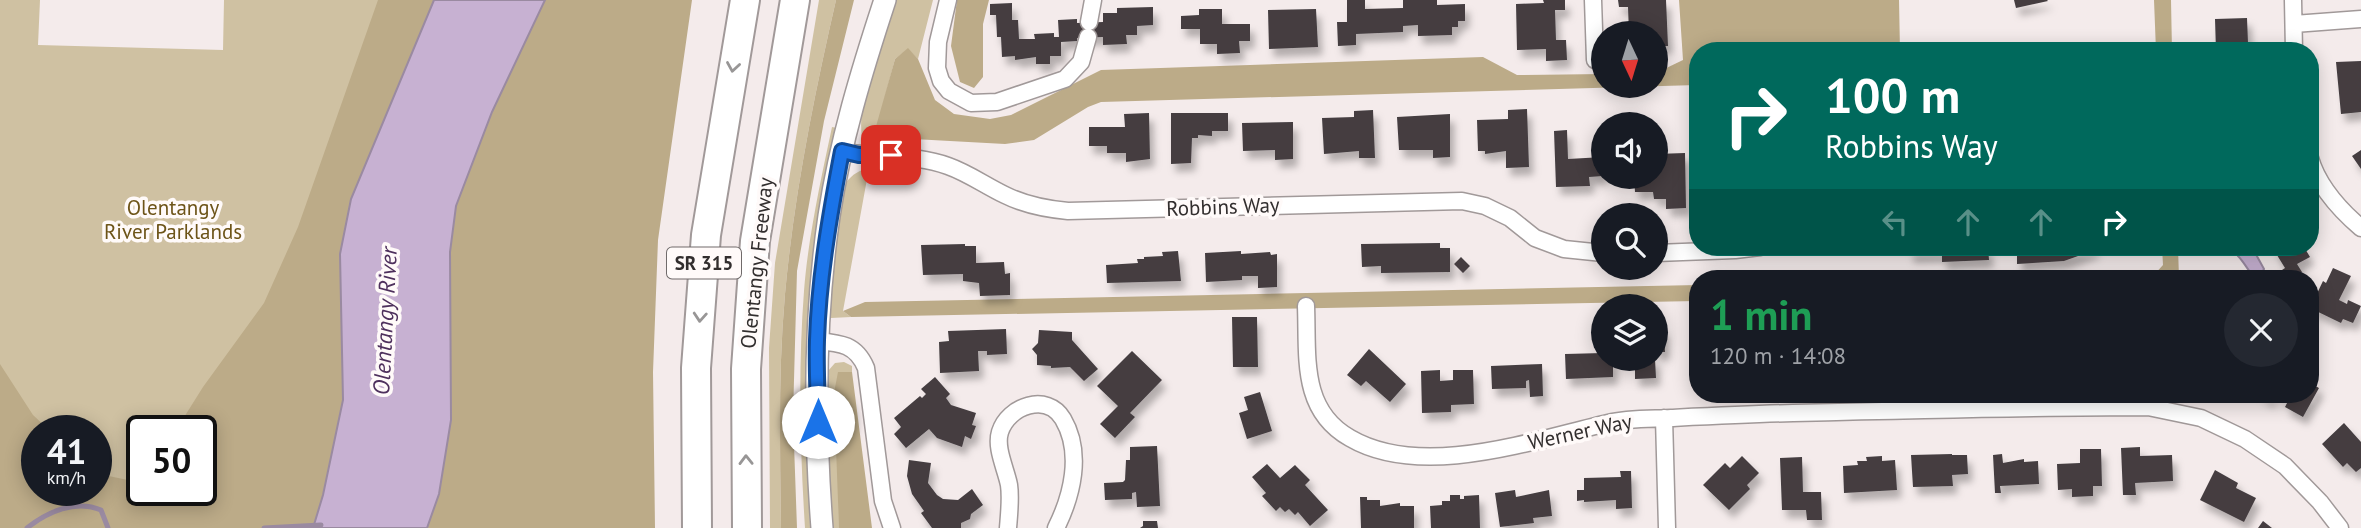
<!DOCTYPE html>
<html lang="en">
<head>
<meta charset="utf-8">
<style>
  body { margin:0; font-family:"PT Sans",sans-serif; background:#242831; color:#f1f3f6; height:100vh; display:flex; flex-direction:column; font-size:26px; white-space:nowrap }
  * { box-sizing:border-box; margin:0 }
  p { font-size:23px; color:#9ea1a6 }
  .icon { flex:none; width:38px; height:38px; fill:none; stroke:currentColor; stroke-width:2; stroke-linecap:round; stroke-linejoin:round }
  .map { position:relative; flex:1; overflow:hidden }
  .panel { position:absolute; left:1689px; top:270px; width:630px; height:133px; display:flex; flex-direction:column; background:#171b24; border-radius:28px; box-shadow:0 4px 18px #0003 }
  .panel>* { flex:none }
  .banner { position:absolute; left:1689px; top:42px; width:630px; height:214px; border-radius:28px; box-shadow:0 4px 18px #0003; background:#00695c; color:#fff; overflow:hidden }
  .needle { width:46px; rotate:176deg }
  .controls { position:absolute; left:1591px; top:21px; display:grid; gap:14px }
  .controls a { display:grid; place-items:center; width:77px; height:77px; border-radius:50%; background:#171b24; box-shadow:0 4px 18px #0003; font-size:35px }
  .speed { position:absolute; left:21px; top:415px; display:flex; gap:14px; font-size:35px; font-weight:700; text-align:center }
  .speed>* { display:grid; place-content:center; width:91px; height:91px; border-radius:50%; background:#171b24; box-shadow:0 4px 18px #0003; line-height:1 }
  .speed small { font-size:18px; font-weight:400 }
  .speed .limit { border:4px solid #111; border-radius:10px; background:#fff; color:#111 }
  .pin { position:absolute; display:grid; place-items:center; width:60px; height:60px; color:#fff; margin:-30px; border-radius:14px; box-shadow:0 4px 10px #0006 }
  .me { position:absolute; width:77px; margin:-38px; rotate:0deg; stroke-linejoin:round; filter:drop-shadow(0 0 5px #0008) }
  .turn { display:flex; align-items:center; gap:24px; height:147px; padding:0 21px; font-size:32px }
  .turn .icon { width:91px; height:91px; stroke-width:2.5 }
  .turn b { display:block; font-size:49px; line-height:60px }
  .lanes { display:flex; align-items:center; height:66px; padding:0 21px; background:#0003; justify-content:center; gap:35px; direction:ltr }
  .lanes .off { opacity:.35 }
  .round { display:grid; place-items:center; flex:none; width:74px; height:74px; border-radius:37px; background:#242831 }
  .summary { display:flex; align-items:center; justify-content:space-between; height:119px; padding:0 21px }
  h1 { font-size:42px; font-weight:700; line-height:52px; color:#1e9e55 }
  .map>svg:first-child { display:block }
</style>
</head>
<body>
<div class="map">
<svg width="2361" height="528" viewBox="0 0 2361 528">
  <defs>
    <filter id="shadow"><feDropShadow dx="4.5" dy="8" stdDeviation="3.5" flood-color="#0004"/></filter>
  </defs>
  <rect width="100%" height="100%" fill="#f4ebeb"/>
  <!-- green -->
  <path fill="#cfc1a2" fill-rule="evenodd" d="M0,0H40L38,45L223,50L224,0H434L351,199L313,528H0ZM37,430H96V490H37ZM142,430H201V490H142Z
    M819,0H836C814,96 794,195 785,294C778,372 780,450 781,528H770L769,348L775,263Z
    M895,0H933L918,59L908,49L895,59L873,142L862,138C856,97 882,40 895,0Z
    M832,127L837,128L811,286L806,348L810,528H805C800,449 798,370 804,291C808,238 821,179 832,127Z
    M869,168L843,311L851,317L831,318C828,299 837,197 846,183C852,174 860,170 869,168Z
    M844,362L852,366V372H838L839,528H831L826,400L828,371L835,363Z"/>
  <!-- forest -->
  <path fill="#bcab88" d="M378,0H434L351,199L340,254L343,400L323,495L313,528H0V364L33,415L49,430H37V490H96V470L104,475L142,483V490H201V430H176L203,387L264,303L298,227Z
    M545,0H692L658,240L653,372L655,528H427L439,494L450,252L456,206L492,112Z
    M836,0H854L824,121L797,271L793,416L797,528H781C780,450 778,372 785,294C794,195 814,96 836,0Z
    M957,0H989L983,24V77L974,88L960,82L951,46Z
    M1679,0H1899L1900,51H1698L1697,85L1101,102L1088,107L1034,140L1005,144L895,138L875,130L895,59L908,48L918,59L935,100L954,114L990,119L1011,115L1101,70L1483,57L1517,75L1603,74V86H1656V73L1683,60Z
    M2154,0H2171L2172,51H2156Z
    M2162,247H2178L2179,278H2037L2153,276L2163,265Z
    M1698,285L1697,301L851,317L843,311L865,302Z
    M838,372H852L872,528H839L834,393Z"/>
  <!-- water -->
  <path fill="#c7b1d2" stroke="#9a8aa1" stroke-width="2" d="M434,0H545L492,112L456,206L450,252L451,420L439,494L427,528H313L323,495L343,400L340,254L351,199Z
    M2247,247L2253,249L2264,269L2260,276L2254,277C2249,272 2244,262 2238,256L2241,248Z"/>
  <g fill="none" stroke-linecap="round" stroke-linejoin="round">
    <!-- stream -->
    <path stroke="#9a8aa1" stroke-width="5" d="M27,528C47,512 76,499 101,510L108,528
      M264,528L321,525"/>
  </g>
  <!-- building -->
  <path fill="#443e41" filter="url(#shadow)" d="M1347,0H1365V9L1403,8V0H1437V5L1465,4V21H1458V27H1452V35L1418,36V25L1403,26V32L1356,34V45L1338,46L1337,22H1347Z
    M1543,0H1565V10H1555L1556,40H1566L1567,60L1546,61V49L1517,50L1516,4L1544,3Z
    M1618,0H1666L1668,46H1656V33H1629L1628,7H1619Z
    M2014,0H2047L2048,1L2016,8Z
    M1012,3V20H1018L1019,39H1035L1034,34L1054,33V37H1059L1058,20L1077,19V23L1103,22V13H1117V8L1153,7V25L1137,26V35H1126L1127,44L1103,45V37L1077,38V41L1061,42V56H1050V64H1036V57L1015,60V56L1002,57L1001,37H997L996,15H990V4Z
    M1199,9H1222V24H1250V41H1239L1240,53L1217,54V44H1200V29H1181V16L1199,15Z
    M1316,9L1318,47L1269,49L1268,10Z
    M2247,18L2248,43H2242V51H2216L2215,19Z
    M2361,61V112L2341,114L2336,62Z
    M1527,109L1529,167L1506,168V151L1485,154V151H1478L1477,120L1508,119V110Z
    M1373,110L1375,158H1359V151L1324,154L1322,118L1354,117V111Z
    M1149,113L1150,159L1126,162V153H1107V146H1089V127H1125L1124,114Z
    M1171,113H1228V131H1212V136L1198,135V138H1192L1191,163L1171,164Z
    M1450,114V157L1433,158V150H1399L1397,117Z
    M1293,122V159L1275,160V150L1243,151L1242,123Z
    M1567,130L1568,159L1603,157V176L1589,177L1590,186L1556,187L1554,131Z
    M2361,150V169L2352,156Z
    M1685,153L1686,208L1666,209V199H1654L1653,192H1635L1634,177H1656V154Z
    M1440,243V248H1450V272L1381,273V266L1362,267L1361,244Z
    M965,244V246H976V263L1004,262L1005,274L1010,273V295L980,296L979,283L963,281V274L923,275L921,245Z
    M1909,247H1988L1989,260L1942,262V254L1909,255Z
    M2017,247H2095V250L2064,261L2017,264Z
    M2272,247H2304L2310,257L2297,264L2302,272L2287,278L2282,270L2285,268Z
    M1178,251L1181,281L1107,283L1106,265L1138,263L1137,259H1144V257L1163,256L1162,252Z
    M1241,251V254L1270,252L1271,255L1277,254V287L1258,288V276H1242V280L1206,282L1205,253Z
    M1461,257L1470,266L1463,273L1454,264Z
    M2333,268L2351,276L2339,300L2347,304L2348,300L2361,306L2353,323L2343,319L2341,323L2310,308L2323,281L2326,283Z
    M1232,317H1257L1258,367H1233Z
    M1656,328H1664L1665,352H1656Z
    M1006,329L1007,354L987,355V351H978L979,371L940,373L939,342L949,341L948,331Z
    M1039,330L1072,332V340L1098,369L1084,381L1070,367L1051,368V366L1037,365V355L1032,349L1038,343Z
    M1369,349L1406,384L1390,402L1366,381L1361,386L1347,375Z
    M1132,351L1162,380L1130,413L1135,417L1115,438L1100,424L1118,406L1097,386Z
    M1603,353V359H1613V377L1566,379L1565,354Z
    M1639,359H1655L1656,378L1635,379V360Z
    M1542,364L1543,396L1530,397L1529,380L1526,381V388L1492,389L1491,366Z
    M1440,370V381L1453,380V370H1473L1474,404L1451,405V412L1422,413L1421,371Z
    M935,377L950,394L946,398L951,405L976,413L972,425L976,426L971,439L965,436L962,447L937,438L929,429L906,448L894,434L901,427L894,418L920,396L922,398L926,394L921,389Z
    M2310,383L2319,388L2303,417L2285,407L2288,401L2274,394H2310Z
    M1260,392L1272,431L1247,439L1239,413L1248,410L1244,397Z
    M2257,394H2273L2270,400Z
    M2344,423L2361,442V468L2356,472L2347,463L2343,467L2322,444Z
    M1157,446L1160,506L1137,507L1136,492L1132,493V499L1105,500L1104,483L1123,482L1125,480L1126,460H1130V447Z
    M2140,447V456L2172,455L2173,481L2135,483L2136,495H2123L2121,448Z
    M2080,449H2101L2102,486H2093V496L2072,497V489L2058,490L2057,464L2080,463Z
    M1952,454V455H1967L1968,474L1952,475L1953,486L1913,487L1911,455Z
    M2002,454L2003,463L2024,459V462L2038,461L2039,484L2000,486L2001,493H1995L1993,455Z
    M1742,456L1759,473L1747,485L1750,489L1729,510L1703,485L1725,463L1730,468Z
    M1882,456V461L1895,460L1897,490L1844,493L1843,466L1858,465L1857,461H1867L1866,457Z
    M1802,457L1803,492H1821L1822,520H1807L1806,510H1782L1780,458Z
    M909,460L931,463L928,483L937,495L943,499L958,500L972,489L983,505L971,514L970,519L961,523V528H932L921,513L924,511L912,494L907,476Z
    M1267,464L1280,478L1295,465L1310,480L1305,485L1328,510L1310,526L1298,512L1295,515L1289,509L1285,512L1280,507L1276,511L1262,496L1266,493L1252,477Z
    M2215,470L2238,483L2236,488L2256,498L2244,522L2200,500Z
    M1620,471H1631L1632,508L1616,509V500L1584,502V500L1577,501V490H1584V478L1621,477Z
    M1515,490L1516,497L1549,490L1552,516L1533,518L1534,523L1500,527L1495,493Z
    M1450,495H1460V499H1464V496L1479,495L1480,528H1431L1430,506L1442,505V501H1450Z
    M1360,497H1367V500H1380V506L1400,503V506H1414V528H1361Z
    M1143,521H1157L1158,528H1140L1143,526Z
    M2263,521L2272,528H2258Z"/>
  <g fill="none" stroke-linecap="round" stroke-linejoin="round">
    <defs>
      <path id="minor" d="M948,0L938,42L937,68L941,81L949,91L971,103L997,102L1065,79L1081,62L1088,37
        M1593,0L1595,60
        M2293,0L2294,51
        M1089,22L1093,0
        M2294,24L2361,19
        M842,151C877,159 913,153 948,166C968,173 986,186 1005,195C1025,205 1046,209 1068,211L1462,201L1485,206L1510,218L1535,238L1564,249L1603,253
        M2310,158C2318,186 2340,210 2361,228
        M1656,253L1735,250L1760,247
        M1306,306C1308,356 1300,410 1350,438C1422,480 1534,440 1608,423C1628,418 1651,419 1671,418C1712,416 1752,414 1793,413C1911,410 2029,407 2148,407L2201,418L2245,439L2285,466L2320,502L2340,528
        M817,341C840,343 856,344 866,368L883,501L892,528
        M1664,418L1667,528
        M1008,528C1009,515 1011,498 1009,485C1006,469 995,448 1000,432C1008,406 1047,392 1063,419C1083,453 1072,496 1056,528"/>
      <path id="secondary" d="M822,528C814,424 814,319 829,216C840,142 862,70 885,0"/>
      <path id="motorway" d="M697,528L696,368L706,235L745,0
        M747,528L746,369L755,241L795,0"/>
    </defs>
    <!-- minor casing -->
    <use href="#minor" stroke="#a19999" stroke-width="19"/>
    <!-- secondary casing -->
    <use href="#secondary" stroke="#a19999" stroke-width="24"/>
    <!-- motorway casing -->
    <use href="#motorway" stroke="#a19999" stroke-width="32"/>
    <!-- minor -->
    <use href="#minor" stroke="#fff" stroke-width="16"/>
    <!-- secondary -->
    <use href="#secondary" stroke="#fff" stroke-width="21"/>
    <!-- motorway -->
    <use href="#motorway" stroke="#fff" stroke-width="28"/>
  </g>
  <!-- one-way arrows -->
  <defs><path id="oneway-chevron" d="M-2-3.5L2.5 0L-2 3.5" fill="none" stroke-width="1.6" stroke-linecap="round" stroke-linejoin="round" transform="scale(1.75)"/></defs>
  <g stroke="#989696">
    <use href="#oneway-chevron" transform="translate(733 67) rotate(99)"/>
    <use href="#oneway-chevron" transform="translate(700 317) rotate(94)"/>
    <use href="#oneway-chevron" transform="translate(746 460) rotate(-91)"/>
  </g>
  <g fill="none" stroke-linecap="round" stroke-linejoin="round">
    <defs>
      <path id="route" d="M818,422C818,395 816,367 817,340C819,276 830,214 842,151L859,155H891"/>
    </defs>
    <!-- route casing -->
    <use href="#route" stroke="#114b97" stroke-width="18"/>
    <!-- route -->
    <use href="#route" stroke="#1a73e8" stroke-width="12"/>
  </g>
  <g text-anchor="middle" stroke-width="7" stroke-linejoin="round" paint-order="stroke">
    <!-- shield labels -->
    <rect fill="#fffaf9" stroke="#706b6b" stroke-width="2" x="667" y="247.5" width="74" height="31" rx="5"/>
    <g font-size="19" font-weight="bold" fill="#322e2e">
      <text x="704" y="270">SR 315</text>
    </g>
    <!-- street labels -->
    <g font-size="21" fill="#322e2e" stroke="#fffaf9">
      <text transform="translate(1223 207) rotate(-2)" y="7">Robbins Way</text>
      <text transform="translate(757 263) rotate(-84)" y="7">Olentangy Freeway</text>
      <text transform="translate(1580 432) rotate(-12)" y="7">Werner Way</text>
    </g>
    <!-- park labels -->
    <g font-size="21" fill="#6d5418" stroke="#fffaf9">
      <text x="173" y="215">Olentangy<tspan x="173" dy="24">River Parklands</tspan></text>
    </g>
    <!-- water labels -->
    <g font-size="23" font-style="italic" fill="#4e305d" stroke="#fffaf9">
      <text transform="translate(385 321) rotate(-87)" y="8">Olentangy River</text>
    </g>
  </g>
</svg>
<div class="controls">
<a><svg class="needle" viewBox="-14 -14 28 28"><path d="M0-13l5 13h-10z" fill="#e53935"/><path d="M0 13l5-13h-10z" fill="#9ea1a6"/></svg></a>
<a><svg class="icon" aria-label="sound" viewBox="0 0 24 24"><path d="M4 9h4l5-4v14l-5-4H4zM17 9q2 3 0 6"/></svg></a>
<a><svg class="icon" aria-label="search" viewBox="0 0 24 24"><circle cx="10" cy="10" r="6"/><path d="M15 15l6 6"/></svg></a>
<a><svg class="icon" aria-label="layers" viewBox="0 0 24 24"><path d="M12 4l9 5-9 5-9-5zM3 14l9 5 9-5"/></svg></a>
</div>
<div class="speed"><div>41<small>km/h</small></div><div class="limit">50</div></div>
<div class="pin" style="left:891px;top:155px;background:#d93025"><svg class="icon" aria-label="arrive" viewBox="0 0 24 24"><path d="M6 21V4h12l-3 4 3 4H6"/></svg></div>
<svg class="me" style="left:818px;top:422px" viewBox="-20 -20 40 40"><circle r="19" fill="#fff"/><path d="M0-13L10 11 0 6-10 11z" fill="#1a73e8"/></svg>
<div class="banner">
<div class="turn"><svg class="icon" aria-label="right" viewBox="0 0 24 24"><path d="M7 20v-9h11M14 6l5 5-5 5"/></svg><div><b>100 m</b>Robbins Way</div></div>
<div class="lanes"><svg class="icon off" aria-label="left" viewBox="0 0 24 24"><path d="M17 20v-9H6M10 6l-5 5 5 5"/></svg><svg class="icon off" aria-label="ahead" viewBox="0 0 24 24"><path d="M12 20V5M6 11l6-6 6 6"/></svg><svg class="icon off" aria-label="ahead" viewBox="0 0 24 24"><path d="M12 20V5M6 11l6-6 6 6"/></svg><svg class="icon" aria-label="right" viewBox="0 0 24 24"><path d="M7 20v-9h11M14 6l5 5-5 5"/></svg></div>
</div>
<section class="panel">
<div class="summary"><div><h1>1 min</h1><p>120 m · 14:08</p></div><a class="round"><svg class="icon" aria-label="close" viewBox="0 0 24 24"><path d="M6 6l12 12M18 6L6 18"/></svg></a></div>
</section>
</div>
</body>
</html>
